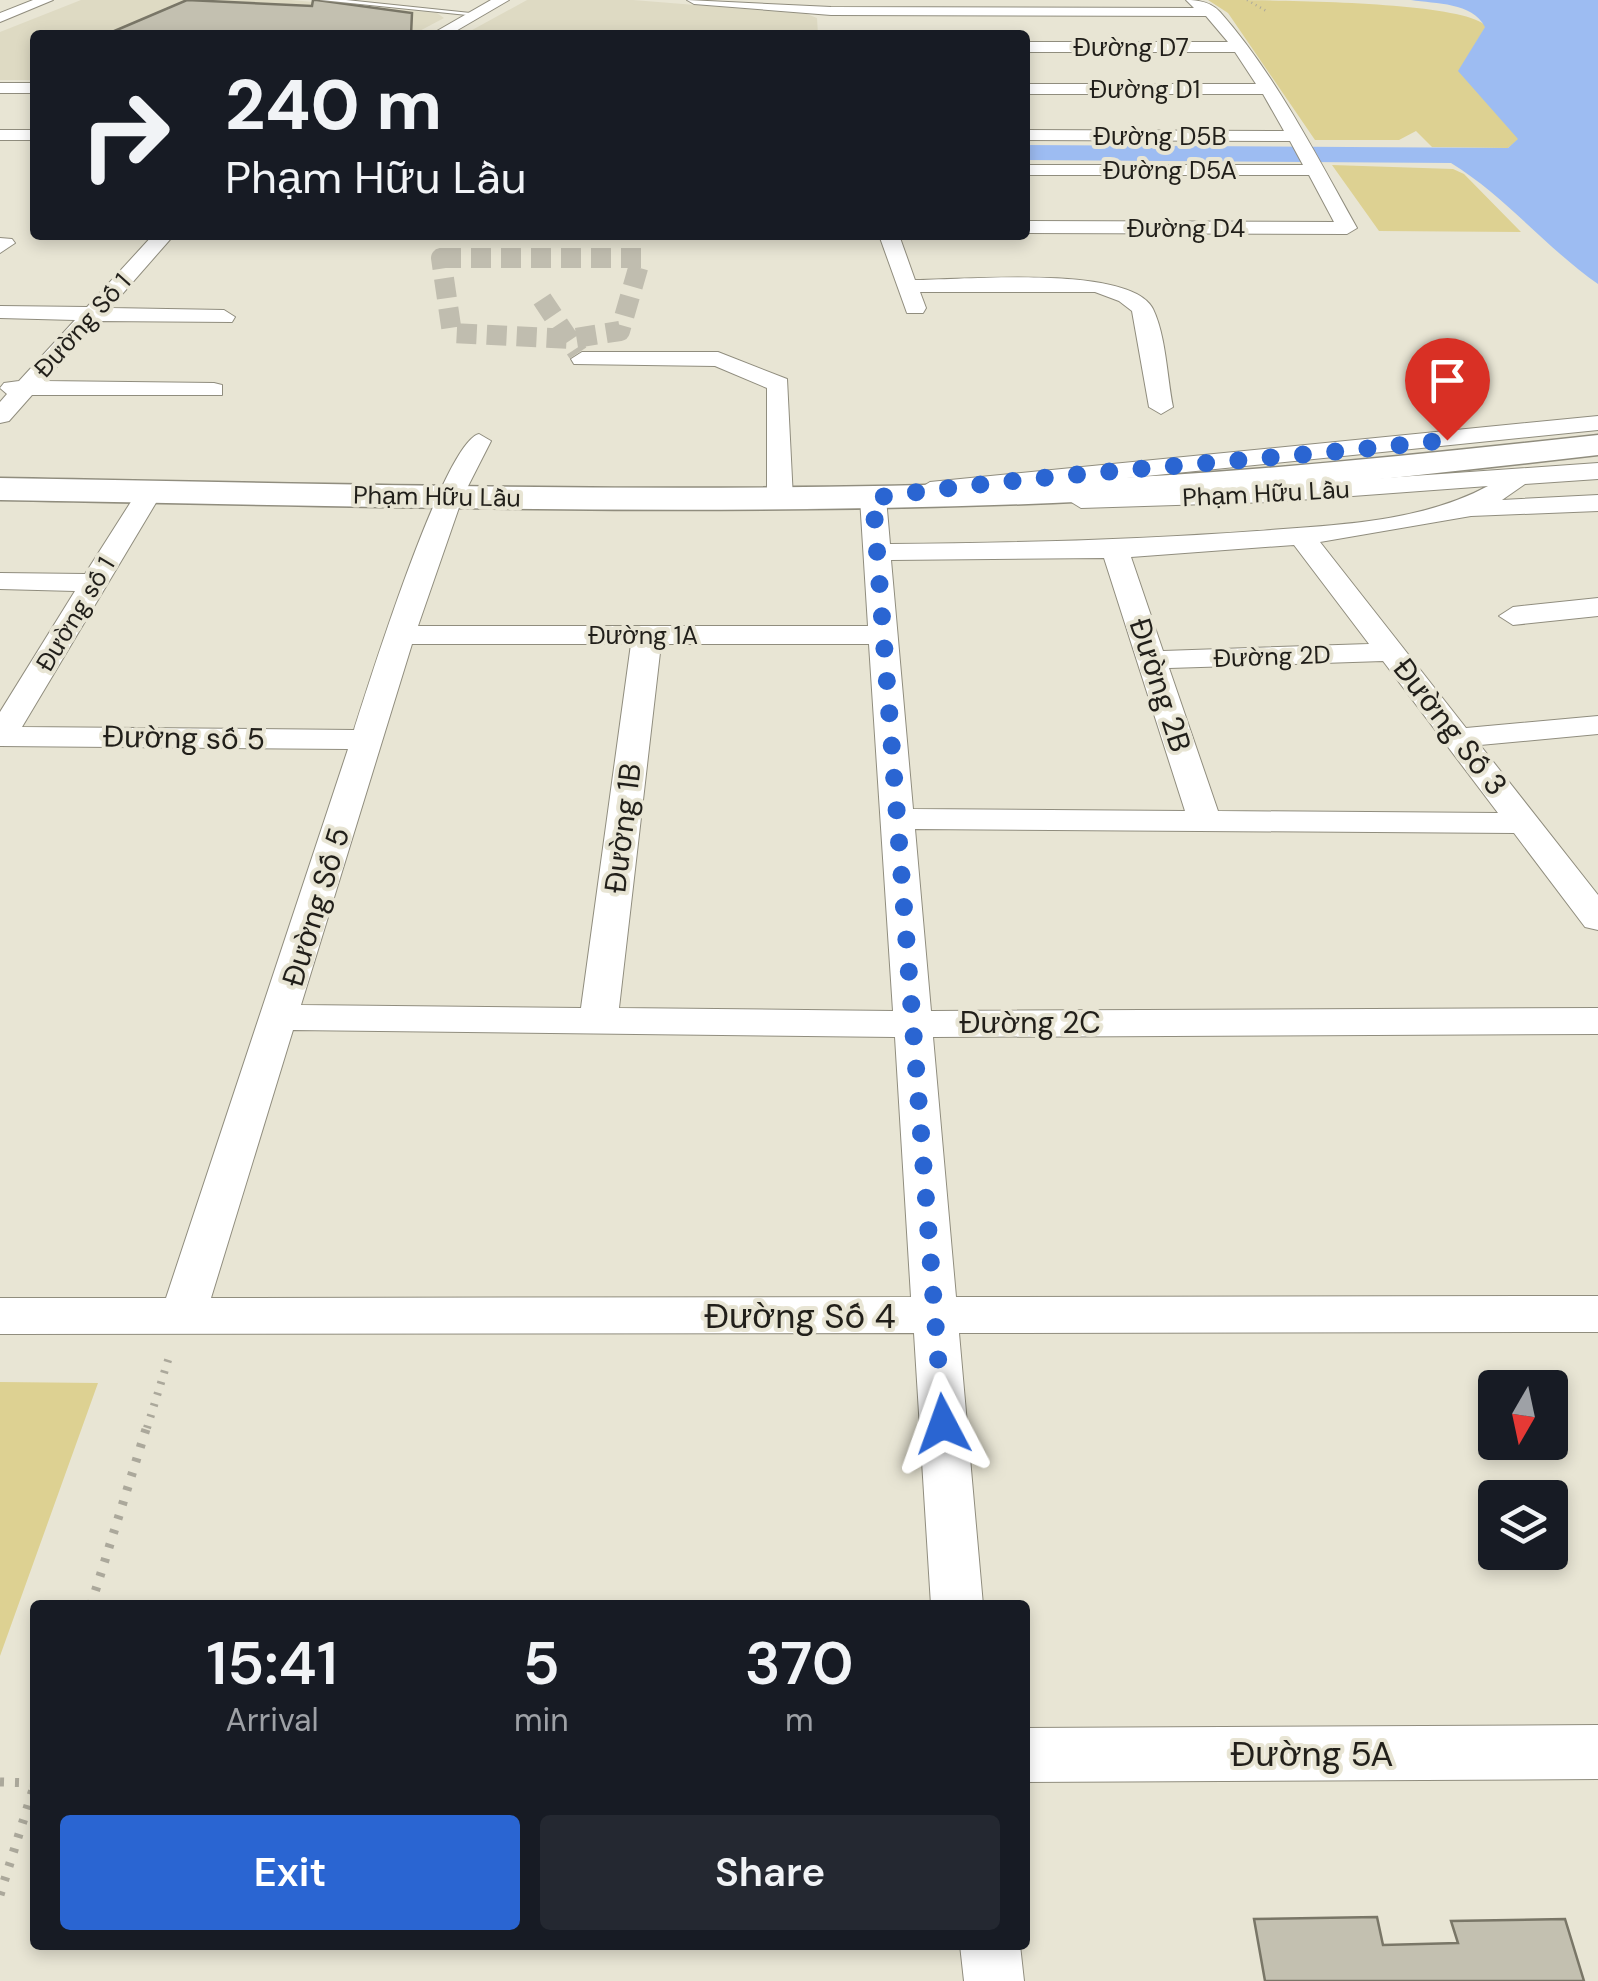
<!DOCTYPE html>
<html lang="en">
<head>
<meta charset="utf-8">
<style>
  body { margin:0; font-family:"DM Sans",sans-serif; background:#242831; color:#f1f3f6; height:100vh; display:flex; flex-direction:column; font-size:38px; white-space:nowrap }
  * { box-sizing:border-box; margin:0 }
  p { font-size:32px; color:#9ea1a6 }
  .icon { flex:none; width:55px; height:55px; fill:none; stroke:currentColor; stroke-width:2; stroke-linecap:round; stroke-linejoin:round }
  .map { position:relative; flex:1; overflow:hidden }
  .sheet { position:absolute; left:30px; top:1600px; width:1000px; height:350px; display:flex; flex-direction:column; background:#171b24; border-radius:10px; box-shadow:0 5px 15px #0003 }
  .sheet>* { flex:none }
  .guide { position:absolute; left:30px; top:30px; width:1000px; height:210px; border-radius:10px; box-shadow:0 5px 15px #0003; background:#171b24; color:#f1f3f6; overflow:hidden }
  .needle { width:65px; rotate:189deg }
  .fabs { position:absolute; left:1478px; top:1370px; display:grid; gap:20px }
  .fabs a { display:grid; place-items:center; width:90px; height:90px; border-radius:10px; background:#171b24; box-shadow:0 5px 15px #0003; font-size:50px }
  .pin { position:absolute; display:grid; place-items:center; width:85px; height:85px; color:#fff; margin:-102px -42px; border-radius:50% 50% 50% 0; rotate:-45deg; box-shadow:0 0 10px #0007 }
  .pin .icon { rotate:45deg }
  .me { position:absolute; width:110px; margin:-55px; rotate:356deg; stroke-linejoin:round; filter:drop-shadow(0 0 8px #0008) }
  .turn { display:flex; align-items:center; gap:35px; height:210px; padding:0 30px; font-size:45px }
  .turn .icon { width:130px; height:130px; stroke-width:2.5 }
  .turn b { display:block; font-size:70px; line-height:85px }
  .eta { display:flex; justify-content:space-evenly; align-items:center; height:170px; text-align:center }
  .eta b { font-size:60px; font-weight:600; line-height:70px }
  .primary-button { display:flex; gap:20px; margin-top:auto; padding:20px 30px }
  .primary-button a { flex:1; height:115px; border-radius:10px; background:#2a65d2; color:#fff; font-size:40px; font-weight:600; line-height:115px; text-align:center }
  .primary-button a+a { background:#242831; color:#f1f3f6 }
  .map>svg:first-child { display:block }
</style>
</head>
<body>
<div class="map">
<svg width="1598" height="1981" viewBox="0 0 1598 1981">
  <rect width="100%" height="100%" fill="#e8e5d4"/>
  <!-- built -->
  <path fill="#dedac3" d="M81,0H291L437,13L444,18L412,35H35V80H0V32Z
    M527,0H633L807,14L817,18L818,35H463Z"/>
  <!-- green -->
  <path fill="#ddd192" d="M1208,0C1258,0 1463,0 1486,26L1459,71L1519,139L1508,148L1432,147L1416,131L1399,140H1315L1228,13Z
    M1332,165L1453,169L1464,174L1521,232L1379,231Z
    M0,1382L98,1383L0,1656Z"/>
  <!-- water -->
  <path fill="#9dbcf2" d="M1411,0H1598V284C1545,247 1505,196 1451,163L1025,160V145L1508,148L1518,139L1458,71L1485,27C1472,2 1436,4 1411,0Z"/>
  <!-- building -->
  <path fill="#c3c0b0" stroke="#797667" stroke-width="2.5" d="M187,0L312,6L313,0H317L412,13L411,35H105Z
    M1377,1917L1383,1945L1458,1943L1451,1921L1565,1919L1584,1981H1265L1254,1919Z"/>
  <g fill="none" stroke-linecap="round" stroke-linejoin="round">
    <!-- street-tunnel -->
    <path stroke="#c0bdaf" stroke-width="20" stroke-dasharray="20 10" stroke-linecap="butt" d="M441,258H641L620,331L569,339L452,333Z
      M542,299L578,353"/>
    <defs>
      <path id="lane" d="M321,0H346L480,14L477,16Z"/>
      <path id="street" d="M33,0H53L0,22V13Z
        M491,0H509L449,35H430Z
        M687,0L831,7L1194,8L1186,0C1199,0 1211,2 1220,12C1275,74 1316,155 1357,228L1347,234L1025,233V221L1334,222L1309,175H1025V165H1303L1290,141L1025,140V130L1284,131L1263,94H1025V84H1256L1235,52H1025V42H1228L1206,16L831,15L694,4Z
        M0,83H35V93H0Z
        M0,130H35V140H0Z
        M153,235H174L110,308L224,310L235,317L232,322L98,321L44,381L214,383L222,385V395H32L9,421L0,423V402L7,394L0,388L4,383L19,381L75,320L0,318V306L87,307Z
        M879,235H899L915,280C961,280 1131,264 1153,309C1166,336 1167,377 1173,407L1161,414L1149,407L1132,311L1119,301L1095,292H920L926,308L923,313H907Z
        M0,238L12,239L15,243L0,253Z
        M582,352H718L787,379L793,499L789,505H771L767,499V388L715,366L574,364L571,359Z
        M1598,416V430L930,498L917,490L930,482Z
        M479,434L491,441L463,496L418,626H868L860,498L873,490L886,498L890,544C1013,543 1135,540 1257,531C1334,525 1419,523 1488,486L1271,502L1081,508L1068,500L1072,494L1271,486L1598,463V479L1525,484L1502,500L1598,495V511L1471,516L1320,542L1466,728L1598,716V734L1480,745L1598,895V930L1585,927L1514,833L915,829L931,1011L1598,1008V1034L933,1037L956,1297L1598,1296V1332L959,1333L983,1605H931L914,1333L0,1334V1298H166L348,749L0,746V712L75,591L0,589V573L85,574L141,486H159L163,491L22,727L354,730C368,686 444,442 479,434ZM1294,545L1369,644L1163,651L1131,557ZM1104,558L1185,811L913,809L891,560ZM412,644H631L581,1008L301,1005ZM661,644H869L893,1011L619,1008ZM1383,661L1498,813L1218,811L1169,668ZM293,1030L895,1037L911,1297L211,1298Z
        M1598,598V616L1513,625L1499,616L1513,607Z
        M1598,1725V1779L1025,1782V1728Z
        M960,1945H1020L1024,1981H964Z"/>
      <path id="secondary" d="M1598,435V455C1417,476 1235,496 1053,503C702,517 351,506 0,500V478C351,484 702,495 1053,481C1235,474 1417,455 1598,435Z"/>
    </defs>
    <!-- lane casing -->
    <use href="#lane" stroke="#908d7e" stroke-width="2"/>
    <!-- street casing -->
    <use href="#street" stroke="#908d7e" stroke-width="2"/>
    <!-- secondary casing -->
    <use href="#secondary" stroke="#908d7e" stroke-width="3"/>
    <!-- path-far2 -->
    <path stroke="#aba89b" stroke-width="2.5" stroke-dasharray="1 4" stroke-linecap="butt" d="M1247,0L1268,12"/>
    <!-- path-far1 -->
    <path stroke="#aba89b" stroke-width="8" stroke-dasharray="2.5 9" stroke-linecap="butt" d="M147,1428L169,1357"/>
    <!-- path -->
    <path stroke="#aba89b" stroke-width="9" stroke-dasharray="4 11" stroke-linecap="butt" d="M91,1605L147,1426
      M0,1782L35,1783
      M0,1895L35,1783"/>
    <!-- lane -->
    <use href="#lane" fill="#fff" fill-rule="evenodd"/>
    <!-- street -->
    <use href="#street" fill="#fff" fill-rule="evenodd"/>
    <!-- secondary -->
    <use href="#secondary" fill="#fff" fill-rule="evenodd"/>
  </g>
  <g fill="none" stroke-linecap="round" stroke-linejoin="round">
    <!-- route -->
    <path stroke="#2a65d2" stroke-width="18" stroke-dasharray="0 32.4" d="M943,1424L873,498C1063,471 1256,462 1447,440"/>
  </g>
  <g text-anchor="middle" stroke-width="8" stroke-linejoin="round" paint-order="stroke">
    <!-- far-street labels -->
    <g font-size="25" fill="#211f1a" stroke="#e8e5d4">
      <text x="1131" y="56">Đường D7</text>
      <text x="1145" y="98">Đường D1</text>
      <text x="1160" y="145">Đường D5B</text>
      <text x="1170" y="179">Đường D5A</text>
      <text x="1186" y="237">Đường D4</text>
      <text transform="translate(82 325) rotate(-48)" y="9">Đường Số 1</text>
      <text transform="translate(1266 493) rotate(-3)" y="9">Phạm Hữu Lầu</text>
      <text transform="translate(437 496) rotate(1)" y="9">Phạm Hữu Lầu</text>
      <text transform="translate(75 614) rotate(-59)" y="9">Đường số 1</text>
      <text x="643" y="644">Đường 1A</text>
      <text transform="translate(1272 656) rotate(-2)" y="9">Đường 2D</text>
    </g>
    <!-- street labels -->
    <g font-size="30" fill="#211f1a" stroke="#e8e5d4">
      <text transform="translate(1160 685) rotate(72)" y="10">Đường 2B</text>
      <text transform="translate(1450 727) rotate(52)" y="10">Đường Số 3</text>
      <text transform="translate(184 738) rotate(1)" y="10">Đường số 5</text>
      <text transform="translate(623 828) rotate(-83)" y="10">Đường 1B</text>
      <text transform="translate(316 907) rotate(-73)" y="10">Đường Số 5</text>
      <text x="1030" y="1033">Đường 2C</text>
    </g>
    <!-- near-street labels -->
    <g font-size="35" fill="#211f1a" stroke="#e8e5d4">
      <text x="800" y="1328">Đường Số 4</text>
      <text x="1312" y="1766">Đường 5A</text>
    </g>
  </g>
</svg>
<div class="fabs">
<a><svg class="needle" viewBox="-14 -14 28 28"><path d="M0-13l5 13h-10z" fill="#e53935"/><path d="M0 13l5-13h-10z" fill="#9ea1a6"/></svg></a>
<a><svg class="icon" aria-label="layers" viewBox="0 0 24 24"><path d="M12 4l9 5-9 5-9-5zM3 14l9 5 9-5"/></svg></a>
</div>
<div class="pin" style="left:1447px;top:440px;background:#d93025"><svg class="icon" aria-label="arrive" viewBox="0 0 24 24"><path d="M6 21V4h12l-3 4 3 4H6"/></svg></div>
<svg class="me" style="left:943px;top:1424px" viewBox="-20 -20 40 40"><path d="M0-17L14 15 0 8-14 15z" fill="#2a65d2" stroke="#fff" stroke-width="4"/></svg>
<div class="guide">
<div class="turn"><svg class="icon" aria-label="right" viewBox="0 0 24 24"><path d="M7 20v-9h11M14 6l5 5-5 5"/></svg><div><b>240 m</b>Phạm Hữu Lầu</div></div>
</div>
<section class="sheet">
<div class="eta">
<div><b>15:41</b><p>Arrival</p></div>
<div><b>5</b><p>min</p></div>
<div><b>370</b><p>m</p></div>
</div>
<div class="primary-button"><a>Exit</a><a>Share</a></div>
</section>
</div>
</body>
</html>
